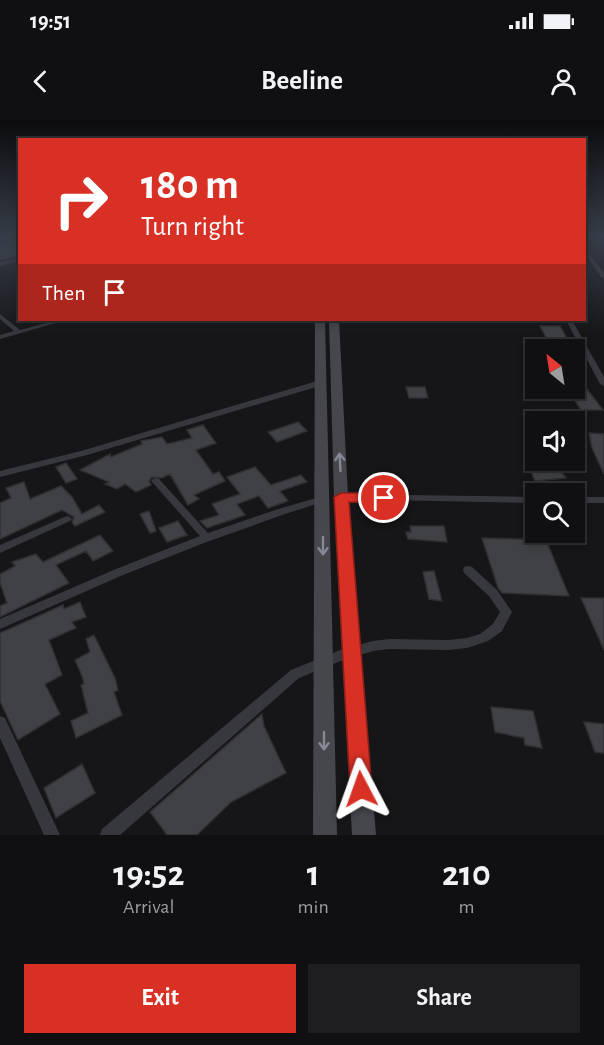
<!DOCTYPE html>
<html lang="en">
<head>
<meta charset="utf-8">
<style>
  body { margin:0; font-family:"Alegreya Sans",sans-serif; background:#1e1e20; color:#f1f3f6; height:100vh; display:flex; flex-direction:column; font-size:22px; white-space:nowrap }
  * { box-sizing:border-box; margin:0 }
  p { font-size:20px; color:#9c9d9f }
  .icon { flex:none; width:33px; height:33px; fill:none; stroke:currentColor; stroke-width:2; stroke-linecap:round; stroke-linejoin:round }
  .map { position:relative; height:715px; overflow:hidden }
  .drawer { display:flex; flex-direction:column; background:#101012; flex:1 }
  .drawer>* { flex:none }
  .hud { position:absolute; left:18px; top:18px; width:568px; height:183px; border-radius:0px; box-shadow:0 3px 9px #0003,0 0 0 2px #303032; background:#d93025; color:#fff; overflow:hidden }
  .needle { width:39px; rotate:330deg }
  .buttons { position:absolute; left:525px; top:219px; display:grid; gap:12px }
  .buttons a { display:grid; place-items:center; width:60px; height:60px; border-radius:0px; background:#101012; box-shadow:0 3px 9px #0003,0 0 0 2px #303032; font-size:30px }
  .pin { position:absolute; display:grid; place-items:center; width:51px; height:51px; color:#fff; margin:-26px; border:3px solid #fff; border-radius:50%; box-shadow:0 2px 6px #0007 }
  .me { position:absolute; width:66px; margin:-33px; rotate:356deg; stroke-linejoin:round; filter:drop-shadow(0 0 4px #0008) }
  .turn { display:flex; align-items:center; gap:21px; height:126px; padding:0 24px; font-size:27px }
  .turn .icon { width:78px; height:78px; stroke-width:2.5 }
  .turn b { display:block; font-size:42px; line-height:51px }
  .then { display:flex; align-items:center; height:57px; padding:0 24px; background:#0003; gap:12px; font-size:22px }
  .eta { display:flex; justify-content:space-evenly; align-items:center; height:102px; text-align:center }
  .eta b { font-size:36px; font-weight:600; line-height:42px }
  .primary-button { display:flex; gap:12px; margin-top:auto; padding:12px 24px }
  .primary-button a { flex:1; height:69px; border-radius:0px; background:#d93025; color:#fff; font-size:24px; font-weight:600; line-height:69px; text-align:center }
  .primary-button a+a { background:#1e1e20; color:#f1f3f6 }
  .status { display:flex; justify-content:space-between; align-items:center; height:42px; padding:0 30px; background:#101012; direction:ltr }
  .status svg { height:16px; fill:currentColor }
  header { display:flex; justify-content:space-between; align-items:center; height:78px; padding:0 24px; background:#101012; font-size:27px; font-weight:600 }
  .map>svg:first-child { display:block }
</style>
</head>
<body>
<div class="status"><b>19:51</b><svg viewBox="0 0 49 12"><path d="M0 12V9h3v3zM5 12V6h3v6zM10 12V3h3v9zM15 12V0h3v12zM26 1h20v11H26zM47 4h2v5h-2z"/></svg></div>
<header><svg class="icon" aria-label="back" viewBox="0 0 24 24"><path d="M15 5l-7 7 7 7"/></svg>Beeline<svg class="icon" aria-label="person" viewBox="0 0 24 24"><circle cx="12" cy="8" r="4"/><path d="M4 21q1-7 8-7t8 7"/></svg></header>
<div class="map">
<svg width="604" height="715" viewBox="0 0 604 715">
  <rect width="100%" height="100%" fill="#161618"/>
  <!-- building -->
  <path fill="#404145" stroke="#303034" stroke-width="1.5" d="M20,119V136L0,140V124Z
    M540,206H560L573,230H553Z
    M574,244L585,264H583L603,290H581L575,281L569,268H574Z
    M406,267H425L428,278H409Z
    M298,302L307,311L277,322L268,312Z
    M203,305L216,323L196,330L213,354L219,352L225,361L194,375L199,379L188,385L170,354L162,358L152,357L149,361L151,365L136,372L125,364L117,369L105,364L109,362L80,350L110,334L111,337L142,324L141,321L162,317L167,324L192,318L187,310Z
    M589,313L604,314V354L592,328Z
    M66,343L77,359L66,363L56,347Z
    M255,347L271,365L301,355L307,362L280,371L288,381L268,388L259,376L237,384L245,395L207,408L200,401L219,395L212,384L240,374L227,357Z
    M559,349L566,358L535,361L531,351Z
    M24,362L30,379L61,366L72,377L82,394L99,385L105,392L75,406L72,402L74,397L62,390L0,419V383L11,378L6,368Z
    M149,391L156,411L150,413L140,394Z
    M178,401L187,415L167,422L159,408Z
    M410,406H444L447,422L408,419L406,412H411Z
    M100,415L113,431L93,441L86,431L56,445L69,463L0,497V486L7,483L0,463V454L15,446L12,442L36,434L43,442Z
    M482,418L546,420L569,476L502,473L498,468Z
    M434,451L442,481L429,479L423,452Z
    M581,478H604V530Z
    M80,482L86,497L72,502L76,508L49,520L62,555L45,564L60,594L18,620L0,581V513L63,485L64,489Z
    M94,515L115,558L118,570L114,572L122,595L76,618L71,601L88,593L81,565L84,564L82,556L75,540L90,532L86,519Z
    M491,587L533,591L542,628L525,625L524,618L495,612Z
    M262,594L264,606L286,653L231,682L197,715H167L150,692Z
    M584,602L604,604V633L595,632Z
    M82,644L95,673L56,698L44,668Z"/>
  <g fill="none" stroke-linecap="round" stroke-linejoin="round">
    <!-- street -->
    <path fill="#37383d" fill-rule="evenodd" d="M15,116H20V117L0,122V120Z
      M585,129L604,153V159L602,158L585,133Z
      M20,138V141L0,146V142Z
      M0,194L20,210L58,200H66L0,219V215L14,211L0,199Z
      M566,200H572L604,257V266L600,264Z
      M317,261H323L324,263L323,265L87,335L0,357V351L81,331Z
      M156,358L159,359L208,413L278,389L320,377H326L328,379L326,381L285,394L204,423L123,455L0,509V499L116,449L200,416L153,363L151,361L153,359Z
      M341,374L536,377V383L338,379L336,377L338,375Z
      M574,377H604V383H574Z
      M67,396L70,397L72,399L70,401L0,433V425Z
      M468,446L472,447L497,470L512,492L502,511L488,521L467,528L448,530L389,529L373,531L343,540L299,558L120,715H100L102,709L291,550L343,529L373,521L389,519L448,520L467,518L480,514L493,504L500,492L489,476L464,453L463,450L464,447Z
      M0,596L5,598L60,715H44L0,618Z"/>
    <!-- secondary -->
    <path fill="#45474d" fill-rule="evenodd" d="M315,200H325L337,715H313Z
      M329,200H339L348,377L376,715H352L334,377Z"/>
  </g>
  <!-- one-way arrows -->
  <defs><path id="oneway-shaft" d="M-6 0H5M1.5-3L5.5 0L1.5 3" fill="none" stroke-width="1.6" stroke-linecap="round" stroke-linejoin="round" transform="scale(1.5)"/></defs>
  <g stroke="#858993">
    <use href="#oneway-shaft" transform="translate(340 342) rotate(-93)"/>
    <use href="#oneway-shaft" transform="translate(323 426) rotate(90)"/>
    <use href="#oneway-shaft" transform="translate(324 621) rotate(90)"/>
  </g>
  <!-- sky -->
  <linearGradient id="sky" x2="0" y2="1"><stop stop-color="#0c0c0d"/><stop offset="0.54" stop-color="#363c48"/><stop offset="1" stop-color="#363c48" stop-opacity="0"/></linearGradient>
  <rect width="604" height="216" fill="url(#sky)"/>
  <!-- route -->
  <path fill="#d93025" stroke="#8d1f18" stroke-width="1.5" d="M341,373H384L392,378L384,383L349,382L372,669L369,677L361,681L353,677L350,669L334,377Z"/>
</svg>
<div class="buttons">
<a><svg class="needle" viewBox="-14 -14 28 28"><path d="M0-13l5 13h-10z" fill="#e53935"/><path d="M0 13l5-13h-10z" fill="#9c9d9f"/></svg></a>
<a><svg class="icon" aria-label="sound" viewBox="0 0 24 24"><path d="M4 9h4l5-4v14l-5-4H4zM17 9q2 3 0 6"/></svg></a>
<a><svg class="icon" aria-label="search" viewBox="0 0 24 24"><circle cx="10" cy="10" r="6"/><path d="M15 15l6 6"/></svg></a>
</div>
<div class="pin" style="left:384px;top:378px;background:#d93025"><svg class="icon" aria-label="arrive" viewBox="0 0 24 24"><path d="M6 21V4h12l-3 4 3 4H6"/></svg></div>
<svg class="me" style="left:361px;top:669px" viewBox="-20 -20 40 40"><path d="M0-17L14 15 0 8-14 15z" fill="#d93025" stroke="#fff" stroke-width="4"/></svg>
<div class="hud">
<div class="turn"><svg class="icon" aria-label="right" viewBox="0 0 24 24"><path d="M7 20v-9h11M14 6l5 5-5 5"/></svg><div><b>180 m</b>Turn right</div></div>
<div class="then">Then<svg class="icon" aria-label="arrive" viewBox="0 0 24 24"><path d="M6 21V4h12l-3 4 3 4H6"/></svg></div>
</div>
</div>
<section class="drawer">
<div class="eta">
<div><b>19:52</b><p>Arrival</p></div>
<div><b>1</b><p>min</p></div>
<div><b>210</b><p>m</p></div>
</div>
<div class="primary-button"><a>Exit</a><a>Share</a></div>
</section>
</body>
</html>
